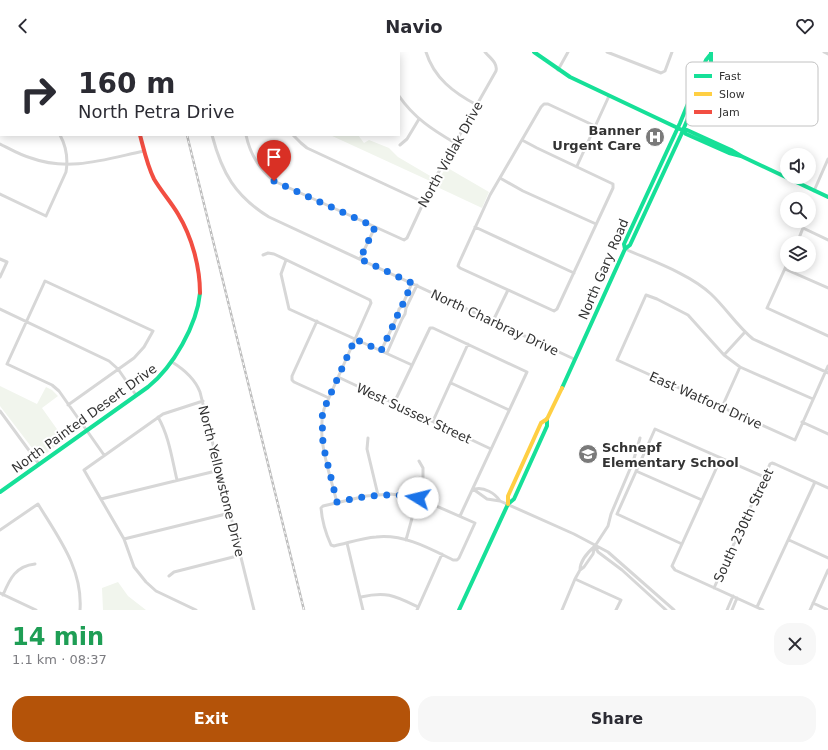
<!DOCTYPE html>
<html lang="en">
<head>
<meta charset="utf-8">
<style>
  body { margin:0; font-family:"DejaVu Sans",sans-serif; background:#f7f7f7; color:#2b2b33; height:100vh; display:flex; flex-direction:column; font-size:15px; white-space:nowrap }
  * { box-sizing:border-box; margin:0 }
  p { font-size:13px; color:#7c7c81 }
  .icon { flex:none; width:22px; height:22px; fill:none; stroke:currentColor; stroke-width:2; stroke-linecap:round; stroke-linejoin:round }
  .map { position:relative; height:558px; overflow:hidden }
  .drawer { display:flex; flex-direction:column; background:#fff; flex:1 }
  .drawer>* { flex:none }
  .top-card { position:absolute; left:0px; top:0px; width:400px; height:84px; box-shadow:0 2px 10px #0003; background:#fff; color:#2b2b33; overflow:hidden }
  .fabs { position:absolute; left:780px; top:96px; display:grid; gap:8px }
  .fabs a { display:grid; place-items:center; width:36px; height:36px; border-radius:50%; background:#fff; box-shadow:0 2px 10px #0003; font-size:20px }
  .pin { position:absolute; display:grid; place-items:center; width:34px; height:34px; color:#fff; margin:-41px -17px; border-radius:50% 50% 50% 0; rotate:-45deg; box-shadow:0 0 4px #0007 }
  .pin .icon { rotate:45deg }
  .me { position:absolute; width:44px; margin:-22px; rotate:279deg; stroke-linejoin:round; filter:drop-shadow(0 0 3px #0008) }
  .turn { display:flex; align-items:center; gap:14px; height:84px; padding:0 12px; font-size:18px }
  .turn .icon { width:52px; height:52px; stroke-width:2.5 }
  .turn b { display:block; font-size:28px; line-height:34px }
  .round { display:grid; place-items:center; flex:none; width:42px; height:42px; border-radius:16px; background:#f7f7f7 }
  .summary { display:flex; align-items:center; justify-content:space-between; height:68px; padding:0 12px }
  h1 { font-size:24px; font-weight:700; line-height:30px; color:#1e9e55 }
  .cta { display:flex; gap:8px; margin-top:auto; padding:8px 12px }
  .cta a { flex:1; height:46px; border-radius:16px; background:#b45309; color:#fff; font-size:16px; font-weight:700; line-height:46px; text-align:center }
  .cta a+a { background:#f7f7f7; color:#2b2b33 }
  header { display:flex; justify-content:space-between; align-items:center; height:52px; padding:0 12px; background:#fff; font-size:18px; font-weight:700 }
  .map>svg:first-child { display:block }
</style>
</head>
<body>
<header><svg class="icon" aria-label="back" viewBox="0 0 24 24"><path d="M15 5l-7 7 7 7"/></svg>Navio<svg class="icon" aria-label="heart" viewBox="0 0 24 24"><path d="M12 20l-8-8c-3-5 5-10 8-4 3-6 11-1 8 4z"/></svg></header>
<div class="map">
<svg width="828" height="558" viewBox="0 0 828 558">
  <rect width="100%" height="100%" fill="#fff"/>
  <!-- green -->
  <path fill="#f1f5ed" d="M330,83H358L364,91L369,88L389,96L398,105L432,125L430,129Z
    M446,115L489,140L482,156L435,134Z
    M0,334L37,352L46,335L52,338L58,344L42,356L64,387L42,405H39L0,354Z
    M118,530L128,544L146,558H103L102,536Z"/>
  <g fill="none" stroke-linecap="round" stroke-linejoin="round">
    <!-- street -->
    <path stroke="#d7d7d7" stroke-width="3" d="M38,0H41
      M88,0V1
      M192,0V1
      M426,0C434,26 454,41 477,53
      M607,0L661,21L665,19L672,0
      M824,0L828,2
      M388,1L392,0
      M558,18L568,0
      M0,43L1,44
      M399,44C414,66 433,78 455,91
      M212,83C222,121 235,144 269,165L574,307
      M246,83C250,102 259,117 274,129L404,188L407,186L433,130L496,19C498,11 490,6 485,0
      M293,83L301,91L307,96L423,150
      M522,88L537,96L613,132V136L557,257L554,259L460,216L458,214L459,211L490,143L541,55L544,52H548L595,74
      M0,92C10,97 20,103 31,106C69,120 106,107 144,99
      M400,93L407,87L419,67
      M577,114L609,44
      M500,126L523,139L596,172
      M814,139L828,107
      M0,142L46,164L66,120C68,108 66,94 60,83
      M475,175L574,221
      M797,191L803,176L828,188
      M625,197C652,209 690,222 711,242C726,256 737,274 753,287L828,321
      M263,203L268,201L274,202L370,248L371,251L324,357C316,387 330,421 337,451
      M0,207L7,210L0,225
      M360,207L375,175
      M286,208L281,222L289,257L412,313
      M787,212L767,256L828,284
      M785,217L828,236
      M0,257L109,309L118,317L136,343
      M317,269L292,324V328L294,330L329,346
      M493,269L508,238
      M381,299L397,265L399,257L402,254L412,231
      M387,301L402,267L405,262L406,256L417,233
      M724,303L745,280
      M172,310C185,318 195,327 200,340L254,558
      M338,325L491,397
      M451,331L509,358
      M813,347L740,315L724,303L688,263L657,247L646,243L617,308L795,388L828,314
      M394,351L430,276H433L527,320L460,464
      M68,353L134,306L144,295L153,279L45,229L7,312L52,333L59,339L104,403
      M722,355L740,315
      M0,359L39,412
      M158,365C169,384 172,407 177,428
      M433,369L468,292
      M802,370L828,382
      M368,386L367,397L378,443
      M721,406L672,514L675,518L763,558
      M636,419L702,448
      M473,437L487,447L500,449L574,482L608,500L674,558
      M475,437C484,435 495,441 500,449
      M391,442L418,446L475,471L459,506L457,508H453C429,496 404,482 376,485C362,486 348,491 334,494L331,493C326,482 322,469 321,456L323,454L366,444Z
      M101,447L220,418
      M0,478L38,452C58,485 83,517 80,558
      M124,487L230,461
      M406,488L423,426V416L419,409
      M789,488L828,506
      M347,491L363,558
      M682,492L617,462L655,377L764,425
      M595,494L598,500L622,518L666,558
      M580,518C580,508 588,500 595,494
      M169,524L174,520L241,503
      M575,527L621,548L616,558
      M714,536L770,412L772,411L775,412L828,436
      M0,541L36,558
      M3,543C10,526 16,514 35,512
      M361,545C387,539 395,544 418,555
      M813,551L828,558
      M757,555L815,430
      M196,558L156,539L146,530L134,515L124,487L84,418L163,362L203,349
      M417,558L442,502
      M562,558L575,527L580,518L584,515L593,502L595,494L608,474L611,462L633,410L640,386
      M727,558L733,544
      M732,558L737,546
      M810,558L828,518"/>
    <!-- fast -->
    <path stroke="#16e098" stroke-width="4" d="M119,0L120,1
      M534,0L570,25L682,78L686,82L729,101L741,104
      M682,78H687L731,98L741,104L828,145
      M625,197L630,193L681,83L711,11V0
      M562,336L625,197L624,192L680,71L706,8L710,3
      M0,440L148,335C173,315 197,273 200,241
      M459,558L508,452L514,447L547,374V367"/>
    <!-- slow -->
    <path stroke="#ffcf43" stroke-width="4" d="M508,452V444L541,371L547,367L562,336"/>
    <!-- jam -->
    <path stroke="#f24e42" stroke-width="4" d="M140,83C144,98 147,113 154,127C161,139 171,150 178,162C192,185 200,215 200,241"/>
    <defs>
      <path id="rail" d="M166,0L167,1
        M187,83L304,558"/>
    </defs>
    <!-- rail casing -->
    <use href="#rail" stroke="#bebebe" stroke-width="2.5"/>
    <!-- rail -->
    <use href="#rail" stroke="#fff" stroke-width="1" stroke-dasharray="3" stroke-linecap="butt"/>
  </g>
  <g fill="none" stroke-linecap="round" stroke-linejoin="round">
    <!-- route -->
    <path stroke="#1a73e8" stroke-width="7" stroke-dasharray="0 12.6" d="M274,129L375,175L360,207L412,231L402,254L399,257L397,265L381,299L355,287L324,357L322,365L323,393L337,450C365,444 390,440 418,446"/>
  </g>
  <!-- icons -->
  <defs>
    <symbol id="hospital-disc" viewBox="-11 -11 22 22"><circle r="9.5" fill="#7a7a7a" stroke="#fff"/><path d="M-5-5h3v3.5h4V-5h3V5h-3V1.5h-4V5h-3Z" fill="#fff"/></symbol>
    <symbol id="school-disc" viewBox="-11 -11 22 22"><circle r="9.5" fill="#7a7a7a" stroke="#fff"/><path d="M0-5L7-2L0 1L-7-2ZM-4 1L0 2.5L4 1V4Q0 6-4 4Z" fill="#fff"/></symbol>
  </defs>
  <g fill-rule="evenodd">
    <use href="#hospital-disc" x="644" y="74" width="22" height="22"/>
    <use href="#school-disc" x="577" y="391" width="22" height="22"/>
  </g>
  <g text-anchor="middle" stroke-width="4" stroke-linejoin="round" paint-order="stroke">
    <!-- poi labels -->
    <g font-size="13" font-weight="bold" fill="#333" stroke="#fff" text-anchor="end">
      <text x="641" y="83">Banner<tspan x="641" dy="15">Urgent Care</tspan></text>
      <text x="602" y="400" text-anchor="start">Schnepf<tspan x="602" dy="15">Elementary School</tspan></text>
    </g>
    <!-- street labels -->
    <g font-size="13" fill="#333" stroke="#fff">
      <text transform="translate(450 102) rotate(-61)" y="5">North Vidlak Drive</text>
      <text transform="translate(603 217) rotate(-67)" y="5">North Gary Road</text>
      <text transform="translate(495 270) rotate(25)" y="5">North Charbray Drive</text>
      <text transform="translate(706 348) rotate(24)" y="5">East Watford Drive</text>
      <text transform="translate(414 361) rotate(25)" y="5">West Sussex Street</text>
      <text transform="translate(84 366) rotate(-36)" y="5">North Painted Desert Drive</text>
      <text transform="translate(222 429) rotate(76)" y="5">North Yellowstone Drive</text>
      <text transform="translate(743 473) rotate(-65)" y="5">South 230th Street</text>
    </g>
  </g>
  <!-- legend -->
  <rect x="686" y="10" width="132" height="64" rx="6" fill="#fff" stroke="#c2c2c2" stroke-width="1"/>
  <rect x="694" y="22" width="18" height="4" fill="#16e098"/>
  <rect x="694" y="40" width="18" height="4" fill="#ffcf43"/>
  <rect x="694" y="58" width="18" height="4" fill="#f24e42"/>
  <g font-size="11" fill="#333">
    <text x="719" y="28">Fast</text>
    <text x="719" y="46">Slow</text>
    <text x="719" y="64">Jam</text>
  </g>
</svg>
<div class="fabs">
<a><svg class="icon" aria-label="sound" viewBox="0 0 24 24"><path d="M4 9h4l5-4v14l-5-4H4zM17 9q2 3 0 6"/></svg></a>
<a><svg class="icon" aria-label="search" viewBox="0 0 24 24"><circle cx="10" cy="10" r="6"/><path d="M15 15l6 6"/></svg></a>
<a><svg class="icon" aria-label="layers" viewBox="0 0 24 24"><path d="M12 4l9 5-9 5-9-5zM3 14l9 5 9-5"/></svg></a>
</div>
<div class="pin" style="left:274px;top:129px;background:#d93025"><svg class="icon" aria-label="arrive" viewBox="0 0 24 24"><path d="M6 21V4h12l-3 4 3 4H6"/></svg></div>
<svg class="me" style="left:418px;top:446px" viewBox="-20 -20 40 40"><circle r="19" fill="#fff"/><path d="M0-13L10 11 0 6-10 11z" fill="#1a73e8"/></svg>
<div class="top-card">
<div class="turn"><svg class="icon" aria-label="right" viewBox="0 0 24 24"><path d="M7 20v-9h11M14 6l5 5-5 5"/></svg><div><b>160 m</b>North Petra Drive</div></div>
</div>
</div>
<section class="drawer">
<div class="summary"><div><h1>14 min</h1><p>1.1 km · 08:37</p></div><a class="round"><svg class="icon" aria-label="close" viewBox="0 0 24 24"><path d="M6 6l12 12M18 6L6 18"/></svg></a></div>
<div class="cta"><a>Exit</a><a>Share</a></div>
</section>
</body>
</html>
